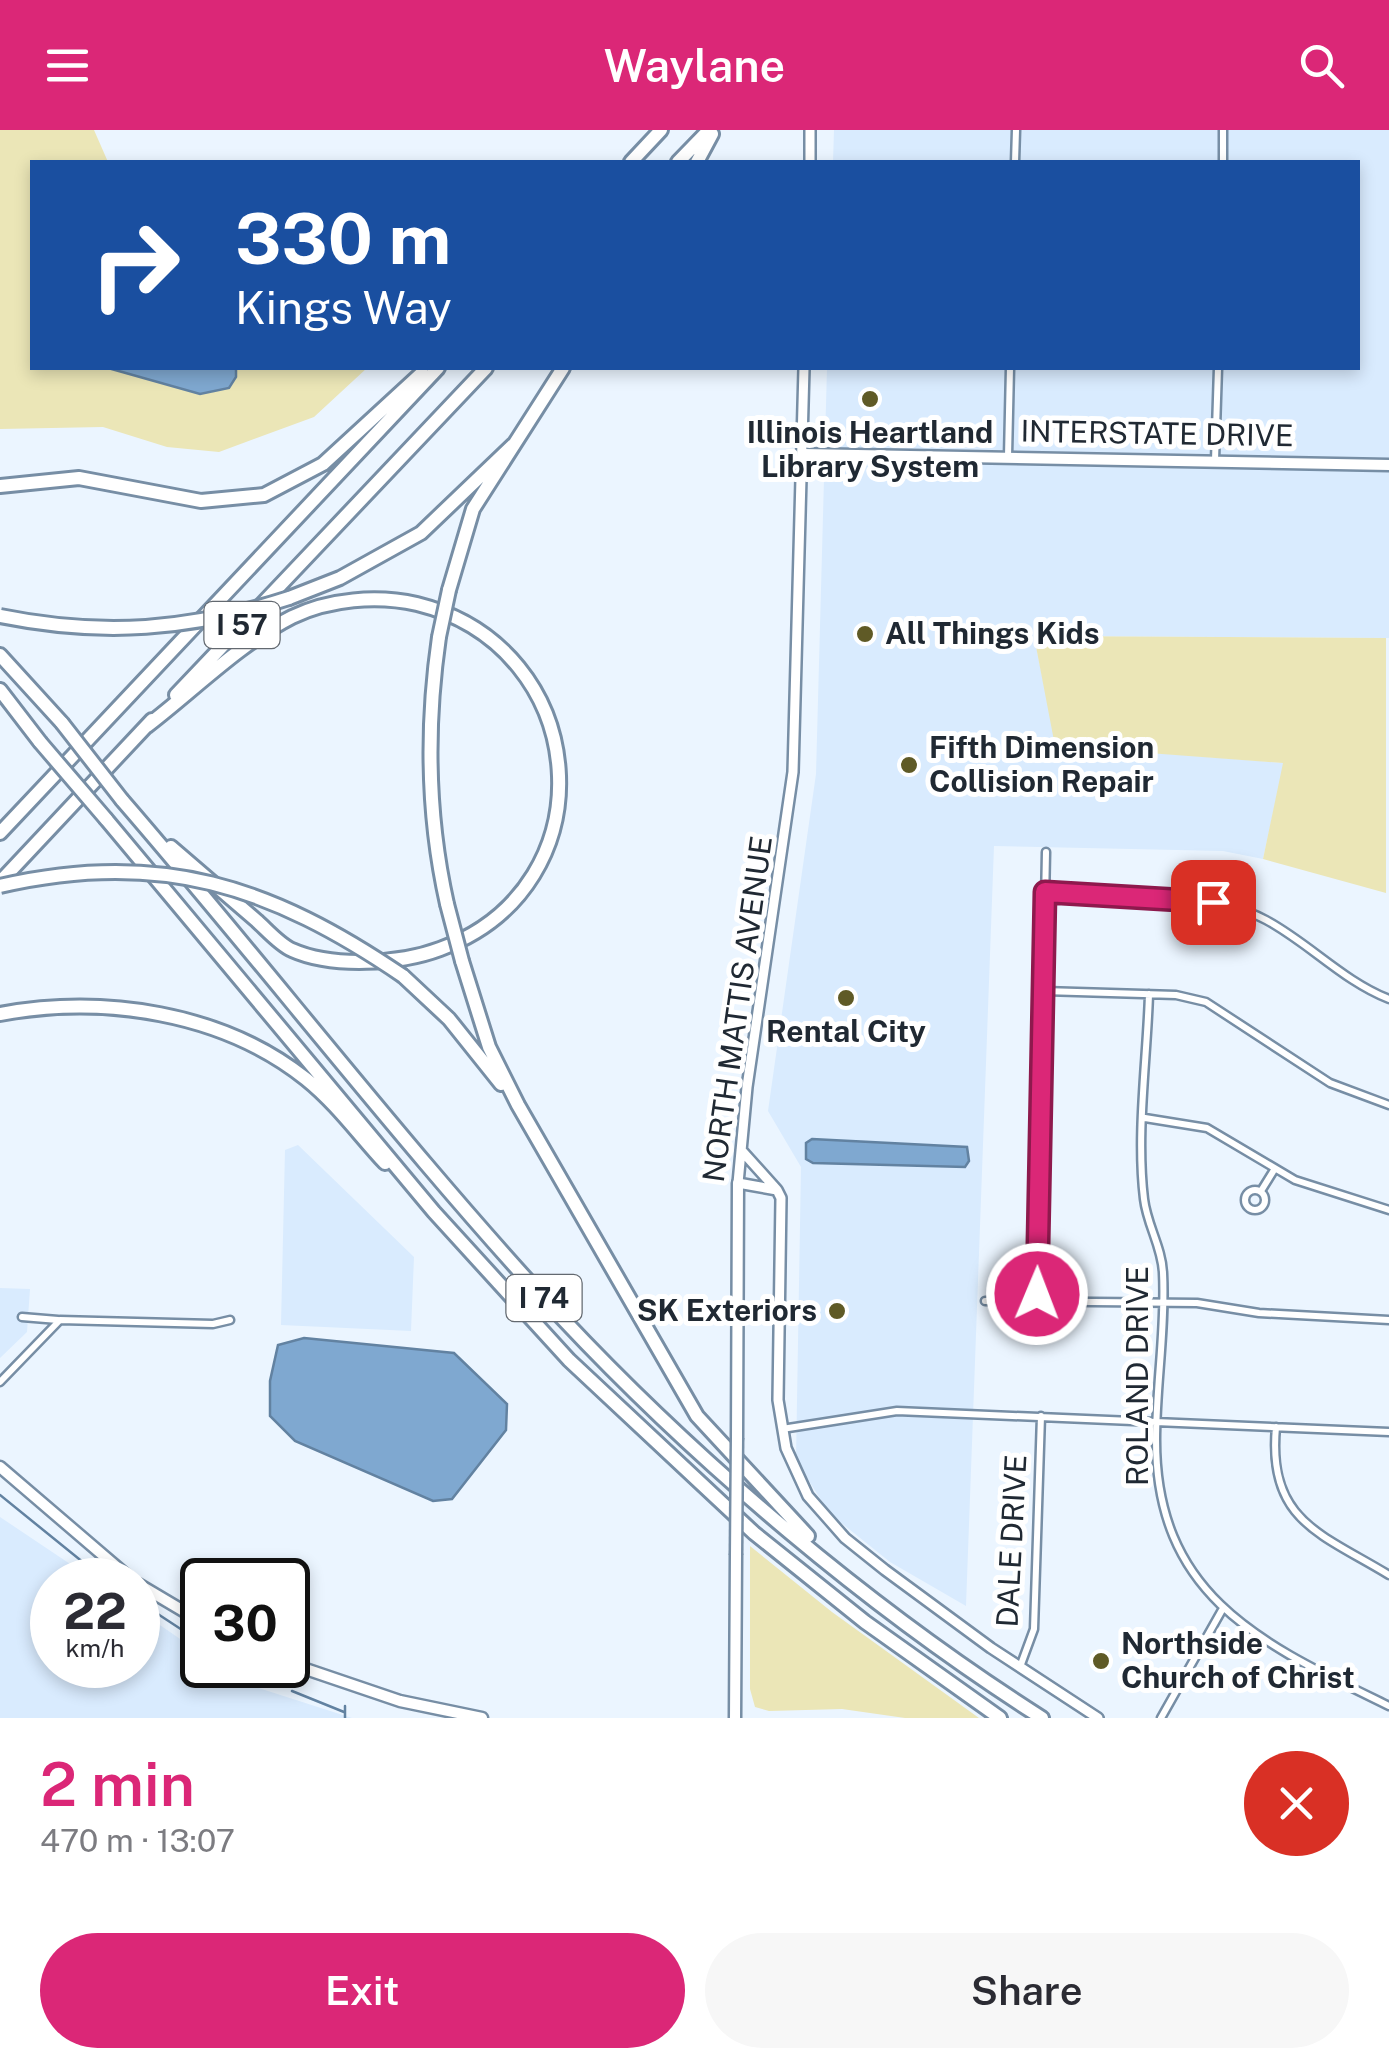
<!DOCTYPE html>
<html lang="en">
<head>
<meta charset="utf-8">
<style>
  body { margin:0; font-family:"Public Sans",sans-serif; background:#f7f7f7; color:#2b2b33; height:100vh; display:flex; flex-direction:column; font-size:38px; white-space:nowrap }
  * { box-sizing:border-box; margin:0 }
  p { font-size:32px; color:#7c7c81 }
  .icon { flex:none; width:55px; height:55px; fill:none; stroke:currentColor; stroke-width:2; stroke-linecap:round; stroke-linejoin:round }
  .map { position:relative; height:1588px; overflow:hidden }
  .sheet { display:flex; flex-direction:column; background:#fff; flex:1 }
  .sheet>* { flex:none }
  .top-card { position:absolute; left:30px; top:30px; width:1330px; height:210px; border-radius:0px; box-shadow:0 5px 15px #0003; background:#1a4fa0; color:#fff; overflow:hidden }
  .speed { position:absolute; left:30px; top:1428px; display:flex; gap:20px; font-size:50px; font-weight:700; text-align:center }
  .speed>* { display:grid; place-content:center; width:130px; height:130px; border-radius:50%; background:#fff; box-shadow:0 5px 15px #0003; line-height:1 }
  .speed small { font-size:25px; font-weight:400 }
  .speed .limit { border:5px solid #111; border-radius:15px; background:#fff; color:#111 }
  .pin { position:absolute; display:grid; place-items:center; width:85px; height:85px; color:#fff; margin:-42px; border-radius:20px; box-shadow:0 5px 15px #0006 }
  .me { position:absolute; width:110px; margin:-55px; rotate:1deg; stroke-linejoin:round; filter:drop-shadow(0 0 8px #0008) }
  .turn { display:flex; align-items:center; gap:35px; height:210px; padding:0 40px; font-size:45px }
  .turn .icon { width:130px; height:130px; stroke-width:2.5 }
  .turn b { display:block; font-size:70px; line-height:85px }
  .round { display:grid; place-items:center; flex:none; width:105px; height:105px; border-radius:52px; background:#f7f7f7 }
  .headline { display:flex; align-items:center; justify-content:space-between; height:170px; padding:0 40px }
  h1 { font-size:60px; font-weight:600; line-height:75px; color:#db2777 }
  .cta { display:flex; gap:20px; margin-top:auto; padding:20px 40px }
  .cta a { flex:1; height:115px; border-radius:60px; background:#db2777; color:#fff; font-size:40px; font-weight:600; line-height:115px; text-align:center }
  .cta a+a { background:#f7f7f7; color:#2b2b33 }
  header { display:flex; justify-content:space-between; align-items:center; height:130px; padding:0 40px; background:#db2777; color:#fff; font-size:45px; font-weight:600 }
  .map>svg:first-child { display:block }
</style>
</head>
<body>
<header><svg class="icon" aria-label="menu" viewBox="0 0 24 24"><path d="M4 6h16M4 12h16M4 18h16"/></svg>Waylane<svg class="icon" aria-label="search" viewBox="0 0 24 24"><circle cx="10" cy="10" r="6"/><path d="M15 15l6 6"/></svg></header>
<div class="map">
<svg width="1389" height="1588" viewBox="0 0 1389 1588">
  <rect width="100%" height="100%" fill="#ebf5ff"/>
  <!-- built -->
  <path fill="#d9ebfe" d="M834,0H1389V508L1034,506L1056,615L1284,633L1263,729L1223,721L994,716L966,1476L890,1432L829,1383L796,1330L801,1037L768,981L816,644L827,238H1358V32H833Z
    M298,1015L414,1127L411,1201L281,1195L285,1020Z
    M0,1158L30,1159L27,1202L0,1228Z
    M0,1387L94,1450H52V1535H138V1480L202,1524V1535H219L249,1555L352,1588H0Z"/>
  <!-- green -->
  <path fill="#ebe6b7" d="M0,0H94L108,32H32V238H367L314,287L219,322L167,317L103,297L0,299Z
    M1034,506L1386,508V763L1263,729L1283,633L1055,616Z
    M750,1416L832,1482L979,1588H905L842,1579L769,1581L755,1577L750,1559Z"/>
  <!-- water -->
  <path fill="#7fa8d0" stroke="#6282a1" stroke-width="2.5" d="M108,238H236V247L229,258L200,264Z
    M812,1009L967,1017L969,1031L965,1037L813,1033L806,1029V1013Z
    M304,1208L454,1223L507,1274L506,1300L452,1369L433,1371L295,1311L270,1286V1251L278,1215Z"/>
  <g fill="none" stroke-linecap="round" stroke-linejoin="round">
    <!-- stream -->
    <path stroke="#6282a1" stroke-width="2.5" d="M0,1365L105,1450
      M138,1471L202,1513
      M244,1535L259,1543
      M292,1561L344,1582
      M345,1588V1576"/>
    <defs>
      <path id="minor" d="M1015,32L1016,0
        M1223,32V0
        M1008,326L1010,238
        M1215,330L1218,238
        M1045,763C1115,765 1203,756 1266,790C1309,813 1343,851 1389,869
        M1044,861L1176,865L1206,872L1330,953L1389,975
        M1149,864C1147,930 1136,1003 1144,1069C1147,1095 1162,1117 1163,1143C1166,1198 1156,1254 1156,1310C1156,1469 1265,1515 1389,1576
        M1145,988L1207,998L1295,1050L1389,1080
        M1245 1070a10 10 0 1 1 20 0a10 10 0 1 1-20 0Z
        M1261,1061L1274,1040
        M985,1171L1197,1173L1259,1183L1389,1190
        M1037,1173L1046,722
        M22,1187L58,1190
        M0,1252L60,1190L213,1194L230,1190
        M1276,1297C1267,1391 1322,1404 1389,1445
        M782,1299L897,1281L1389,1302
        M1020,1537L1034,1499L1041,1286
        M1161,1588L1222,1480"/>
      <path id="tertiary" d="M810,32V0
        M804,238L793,642L747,957L738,1053L777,1060L781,1068L778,1270L786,1318L808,1366L845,1408L885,1440L991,1518L1098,1588
        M741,1020L777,1060"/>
      <path id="secondary" d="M803,324L1389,335
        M737,1308L738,1053
        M735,1588L736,1425"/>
      <path id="primary" d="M0,1337L132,1450
        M138,1454L202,1492
        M288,1533L400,1571L482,1588"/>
      <path id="motorway" d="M631,32L661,0
        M678,32L709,0
        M697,32L712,4
        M0,356L79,348L201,371L264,365L323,334L422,243
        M449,460L473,379L563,238
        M289,468L340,448L421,403L513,315
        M439,507C426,597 427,685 447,774
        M0,525L62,593
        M0,560L40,612
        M176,565L486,238
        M147,596C193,561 239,514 292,487C329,469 377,465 417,474C592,517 612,756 440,819C400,834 332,838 292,820C280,815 267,800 257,791C229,767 200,742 171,717
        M122,670C270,841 408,1022 562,1188C700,1335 872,1480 1042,1588
        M106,689L434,1082L569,1230L754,1403L865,1492L1000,1588
        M0,703L438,238
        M0,752L152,590
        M462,831L489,917L518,975L697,1286L808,1406
        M403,846L449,889L501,954
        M0,884C103,865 222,882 306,949C336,973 359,1005 385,1033"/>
    </defs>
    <!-- minor casing -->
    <use href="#minor" stroke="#778ea5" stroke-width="11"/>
    <!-- tertiary casing -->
    <use href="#tertiary" stroke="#778ea5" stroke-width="14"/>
    <!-- secondary casing -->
    <use href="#secondary" stroke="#778ea5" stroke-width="15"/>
    <!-- primary casing -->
    <use href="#primary" stroke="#778ea5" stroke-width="15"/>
    <!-- motorway casing -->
    <use href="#motorway" stroke="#778ea5" stroke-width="18"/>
    <!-- minor -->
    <use href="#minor" stroke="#fff" stroke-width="6"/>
    <!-- tertiary -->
    <use href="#tertiary" stroke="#fff" stroke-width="9"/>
    <!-- secondary -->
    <use href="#secondary" stroke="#fff" stroke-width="10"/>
    <!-- primary -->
    <use href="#primary" stroke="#fff" stroke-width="10"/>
    <!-- motorway -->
    <use href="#motorway" stroke="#fff" stroke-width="12"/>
    <defs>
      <path id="secondary-bridge" d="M736,1425L737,1308"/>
      <path id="motorway-bridge" d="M0,486C103,507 190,500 289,468
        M439,507L449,460
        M62,593L122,670
        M40,612L106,689
        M0,756C159,719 271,756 403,846
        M447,774L462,831"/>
    </defs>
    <!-- secondary-bridge casing -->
    <use href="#secondary-bridge" stroke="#778ea5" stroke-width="15" stroke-linecap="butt"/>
    <!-- motorway-bridge casing -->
    <use href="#motorway-bridge" stroke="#778ea5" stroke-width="18" stroke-linecap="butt"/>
    <!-- secondary-bridge -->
    <use href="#secondary-bridge" stroke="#fff" stroke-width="10"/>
    <!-- motorway-bridge -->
    <use href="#motorway-bridge" stroke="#fff" stroke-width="12"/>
  </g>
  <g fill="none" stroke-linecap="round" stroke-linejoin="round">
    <defs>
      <path id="route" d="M1037,1164L1045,762L1213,772"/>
    </defs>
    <!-- route casing -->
    <use href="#route" stroke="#8e194d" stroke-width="25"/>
    <!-- route -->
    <use href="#route" stroke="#db2777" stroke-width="18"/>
  </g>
  <!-- markers -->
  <g fill="#5f5a26" stroke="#fff" stroke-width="4">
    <circle cx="870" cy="269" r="10"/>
    <circle cx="865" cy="504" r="10"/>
    <circle cx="909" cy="635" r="10"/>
    <circle cx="846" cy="868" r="10"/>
    <circle cx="837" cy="1181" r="10"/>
    <circle cx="1101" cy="1531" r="10"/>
  </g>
  <g text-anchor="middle" stroke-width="10" stroke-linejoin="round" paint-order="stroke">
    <!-- shield labels -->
    <g fill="#fff" stroke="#636970" stroke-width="2.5">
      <rect x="204.5" y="472" width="75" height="46" rx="8"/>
      <rect x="506.5" y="1145" width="75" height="46" rx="8"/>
    </g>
    <g font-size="28" font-weight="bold" fill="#202933">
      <text x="242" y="505">I 57</text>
      <text x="544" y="1178">I 74</text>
    </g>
    <!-- poi labels -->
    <g font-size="30" font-weight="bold" fill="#202933" stroke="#fff" text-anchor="start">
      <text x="870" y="313" text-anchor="middle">Illinois Heartland<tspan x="870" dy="34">Library System</tspan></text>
      <text x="885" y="514">All Things Kids</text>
      <text x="929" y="628">Fifth Dimension<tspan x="929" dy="34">Collision Repair</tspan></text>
      <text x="846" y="912" text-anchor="middle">Rental City</text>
      <text x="817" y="1191" text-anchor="end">SK Exteriors</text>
      <text x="1121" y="1524">Northside<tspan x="1121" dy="34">Church of Christ</tspan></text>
    </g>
    <!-- street labels -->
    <g font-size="30" fill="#202933" stroke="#fff">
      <text transform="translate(1157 304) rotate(1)" y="10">INTERSTATE DRIVE</text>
      <text transform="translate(738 879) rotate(-82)" y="10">NORTH MATTIS AVENUE</text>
      <text transform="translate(1138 1246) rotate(-90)" y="10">ROLAND DRIVE</text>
      <text transform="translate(1012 1411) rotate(-87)" y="10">DALE DRIVE</text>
    </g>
  </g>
</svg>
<div class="speed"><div>22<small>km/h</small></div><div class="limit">30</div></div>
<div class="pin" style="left:1213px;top:772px;background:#d93025"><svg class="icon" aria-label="arrive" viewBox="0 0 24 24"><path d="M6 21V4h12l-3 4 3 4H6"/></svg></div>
<svg class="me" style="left:1037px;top:1164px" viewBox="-20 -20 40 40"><circle r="17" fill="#db2777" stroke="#fff" stroke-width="3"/><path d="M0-11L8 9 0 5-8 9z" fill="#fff"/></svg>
<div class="top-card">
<div class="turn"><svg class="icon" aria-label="right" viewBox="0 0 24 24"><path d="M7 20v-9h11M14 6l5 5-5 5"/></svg><div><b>330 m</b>Kings Way</div></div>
</div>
</div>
<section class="sheet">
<div class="headline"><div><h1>2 min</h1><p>470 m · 13:07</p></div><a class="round" style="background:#d93025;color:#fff"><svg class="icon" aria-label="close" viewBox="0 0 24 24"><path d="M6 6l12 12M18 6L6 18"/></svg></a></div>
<div class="cta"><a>Exit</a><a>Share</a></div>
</section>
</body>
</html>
